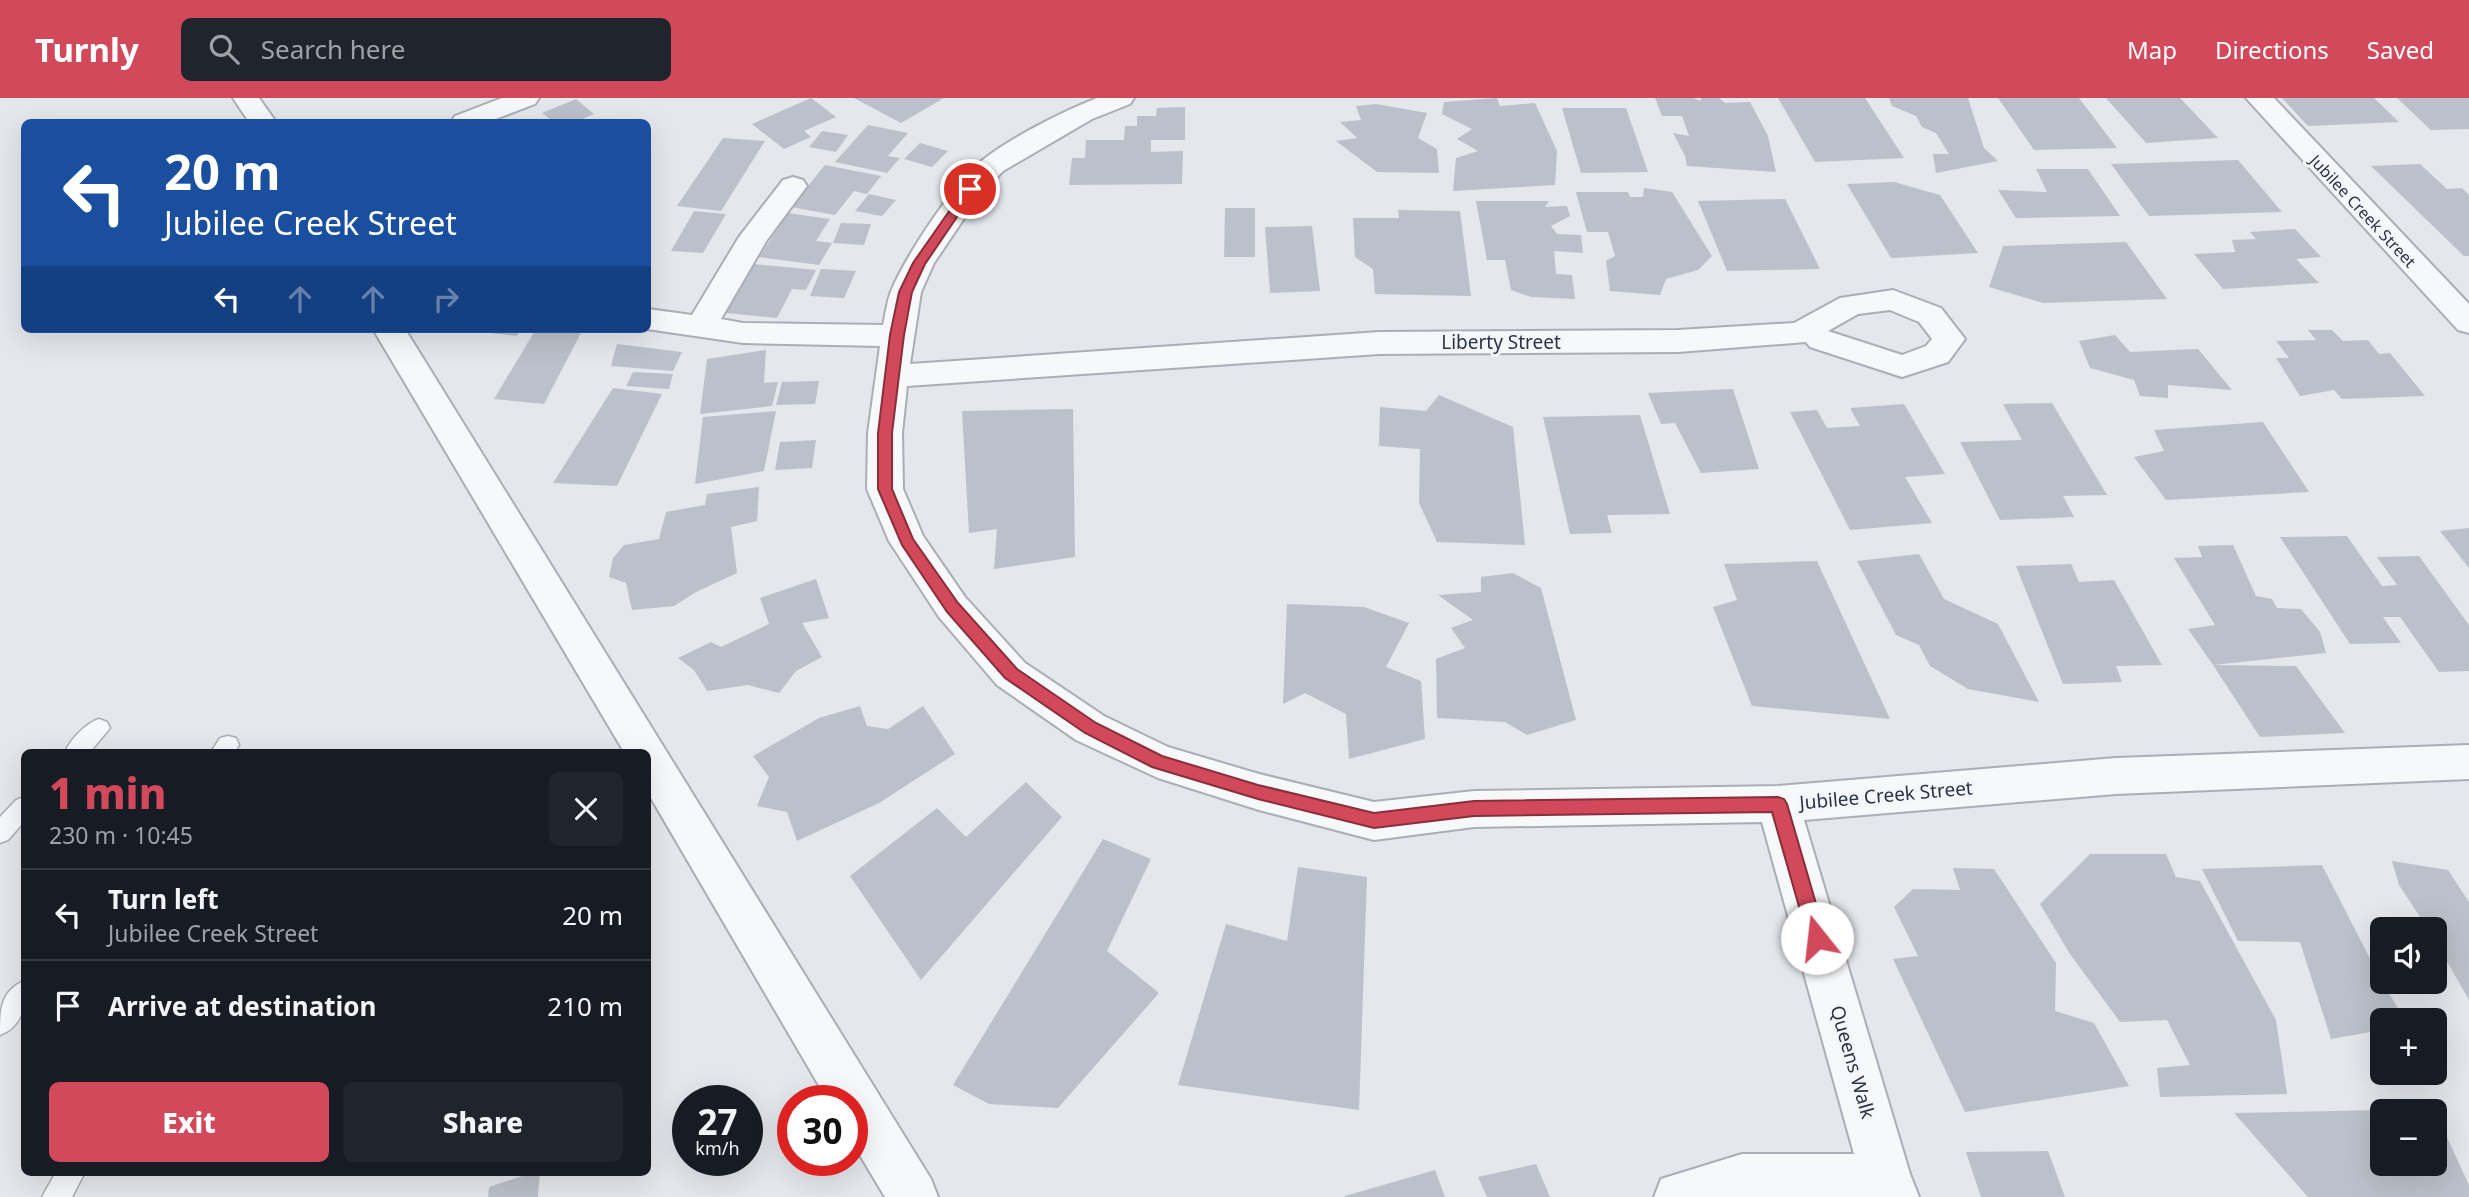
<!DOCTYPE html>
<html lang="en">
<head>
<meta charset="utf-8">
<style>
  body { margin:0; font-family:"Noto Sans",sans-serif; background:#20242c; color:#f1f3f6; height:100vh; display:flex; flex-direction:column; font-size:26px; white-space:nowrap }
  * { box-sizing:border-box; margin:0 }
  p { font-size:23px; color:#9ea1a6 }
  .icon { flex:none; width:38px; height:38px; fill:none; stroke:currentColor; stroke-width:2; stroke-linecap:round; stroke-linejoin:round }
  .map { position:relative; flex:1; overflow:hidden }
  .details { position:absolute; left:21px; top:651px; width:630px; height:427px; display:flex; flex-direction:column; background:#171b24; border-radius:10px; box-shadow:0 7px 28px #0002 }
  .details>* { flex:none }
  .banner { position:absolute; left:21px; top:21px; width:630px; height:214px; border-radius:10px; box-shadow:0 7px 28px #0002; background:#1a4fa0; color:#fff; overflow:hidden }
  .controls { position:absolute; left:2370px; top:819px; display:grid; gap:14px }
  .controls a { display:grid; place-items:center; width:77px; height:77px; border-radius:10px; background:#171b24; box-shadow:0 7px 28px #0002; font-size:35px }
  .speed { position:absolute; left:672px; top:987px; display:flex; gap:14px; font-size:35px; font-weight:700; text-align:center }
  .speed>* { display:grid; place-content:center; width:91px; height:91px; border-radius:50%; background:#171b24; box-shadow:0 7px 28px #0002; line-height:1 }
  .speed small { font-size:18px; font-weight:400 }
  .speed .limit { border:10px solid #d22; background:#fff; color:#111 }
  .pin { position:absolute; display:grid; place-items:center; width:60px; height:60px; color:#fff; margin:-30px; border:4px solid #fff; border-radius:50%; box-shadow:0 2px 7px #0007 }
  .me { position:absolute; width:77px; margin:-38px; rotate:344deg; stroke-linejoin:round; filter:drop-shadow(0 0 5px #0008) }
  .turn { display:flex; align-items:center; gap:24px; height:147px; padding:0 28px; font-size:32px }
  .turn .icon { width:91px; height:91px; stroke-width:2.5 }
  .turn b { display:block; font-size:49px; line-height:60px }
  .lanes { display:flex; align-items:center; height:66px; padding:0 28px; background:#0003; justify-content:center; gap:35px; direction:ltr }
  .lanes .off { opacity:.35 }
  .round { display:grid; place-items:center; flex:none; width:74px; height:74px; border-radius:10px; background:#20242c }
  .headline { display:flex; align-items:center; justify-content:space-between; height:119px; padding:0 28px }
  h1 { font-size:42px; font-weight:800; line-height:52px; color:#d1495b }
  .action { display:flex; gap:14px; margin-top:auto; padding:14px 28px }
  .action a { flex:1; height:80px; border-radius:10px; background:#d1495b; color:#fff; font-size:28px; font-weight:800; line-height:80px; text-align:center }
  .action a+a { background:#20242c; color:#f1f3f6 }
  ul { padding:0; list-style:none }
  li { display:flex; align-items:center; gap:21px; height:91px; padding:0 28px; border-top:2px solid #363941 }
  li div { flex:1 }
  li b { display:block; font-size:26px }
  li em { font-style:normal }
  header { display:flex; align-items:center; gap:42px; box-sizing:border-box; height:98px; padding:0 35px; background:#d1495b; color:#fff }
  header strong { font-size:33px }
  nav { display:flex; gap:38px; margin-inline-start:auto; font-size:24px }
  .search { width:490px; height:63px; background:#20242c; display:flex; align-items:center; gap:18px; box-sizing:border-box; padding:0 24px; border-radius:10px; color:#9ea1a6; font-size:26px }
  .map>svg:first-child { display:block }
</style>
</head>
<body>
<header>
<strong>Turnly</strong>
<div class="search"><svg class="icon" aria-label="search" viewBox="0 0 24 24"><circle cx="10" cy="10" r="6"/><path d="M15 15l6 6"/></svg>Search here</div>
<nav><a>Map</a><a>Directions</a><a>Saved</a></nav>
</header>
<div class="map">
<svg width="2469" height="1099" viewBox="0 0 2469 1099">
  <rect width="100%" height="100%" fill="#e4e7ec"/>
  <!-- building -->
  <path fill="#bbc0ca" d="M811,0L836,19L804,33L811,39L784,51L752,26Z
    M854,0H944L901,25Z
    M1497,0L1500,8L1535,5L1557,53L1555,87L1453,93L1456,60L1478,53L1457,41L1472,31L1442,16L1444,4Z
    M1655,0H1693L1701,3V0H1719L1725,5L1750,4L1768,38L1776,74L1687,68L1685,58L1673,35L1689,38L1682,18H1662Z
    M1778,0H1865L1904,60L1815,64Z
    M1889,0H1968L1984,50L1998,63L1936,75L1933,56H1949L1936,35L1922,29L1916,18L1892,8Z
    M1998,0H2079L2117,50L2034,52Z
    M2106,0H2180L2218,40L2146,45Z
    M2282,0H2374L2399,24L2308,28Z
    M2397,0H2469V31L2431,32Z
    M576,1L594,16L580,22L583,24H554L542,15Z
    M1376,6L1427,15L1418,40L1437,51L1439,75L1377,74L1336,43L1357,40L1340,24L1361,22L1356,8Z
    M1185,9V42H1151V54L1183,53L1182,86L1069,87L1072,60H1085L1086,42H1124L1125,28H1137V18H1156L1157,10Z
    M1562,10H1626L1648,74L1581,75Z
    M868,27L908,35L888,58L900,60L887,75L835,64Z
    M822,33L848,37L836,54L809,49Z
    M723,40L765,43L721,113L677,108Z
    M920,45L948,53L932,69L904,61Z
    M2238,62L2282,114L2149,118L2111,66Z
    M2420,66L2447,91L2462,90L2469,97V158H2464L2371,68Z
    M825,67L881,78L867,96L854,93L835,117L791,109Z
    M2036,71H2088L2120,118L2016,120L1998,92L2047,94Z
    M1894,84L1940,97L1978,155L1891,160L1847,86Z
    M1644,90L1672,94L1712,158L1698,172L1666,181L1660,197L1610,193L1606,163L1615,158L1608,134H1587L1576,94H1628L1630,99H1643Z
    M869,96L896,102L882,118L855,113Z
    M1785,101L1820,171L1727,173L1698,103Z
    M1476,103H1549L1545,109L1567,108L1570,118L1551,128L1557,136L1581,137L1583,155L1554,153L1556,176L1572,177L1575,201L1531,199L1511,192L1505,162H1487Z
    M1225,110H1255V159H1224Z
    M1398,112L1460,113L1471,198L1375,196L1373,171L1355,159L1353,120H1399Z
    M694,113L726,116L703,155L671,153Z
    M788,115L830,121L816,143L832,145L819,167L759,159Z
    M841,125L871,126L864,147L833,145Z
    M1312,128L1320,193L1270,195L1265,129Z
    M2295,131L2321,159L2296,161L2319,185L2223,191L2194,156L2235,154L2232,142L2256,141L2250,134Z
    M2126,144L2167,201L2043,205L1989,189L2003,148Z
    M754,166L816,172L806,192L792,191L777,220L726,215Z
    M821,171L856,173L844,200L810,198Z
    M455,231H521L517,238Z
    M536,231H583L544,306L494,301Z
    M2308,232H2332L2343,243L2368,242L2379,256L2390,255L2425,298L2342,301L2334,292L2300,298L2276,260H2289L2276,243L2316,242Z
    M2115,237L2130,254L2198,251L2232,292L2168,287V300L2140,298L2134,282L2090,270L2079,243Z
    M617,246L682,254L673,273L611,268Z
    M766,252L764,285L778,284L772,308L700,316L707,261Z
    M633,274L673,276L669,291L626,288Z
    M819,283L815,306L776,307L782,284Z
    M613,290L662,296L617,388L553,385Z
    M1733,291L1759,371L1701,375L1675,325L1661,326L1648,295Z
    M1439,297L1513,329L1525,447L1437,444L1419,405L1420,351L1379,348L1380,309L1426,313Z
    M2052,305L2107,397L2063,398L2074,419L2000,422L1960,344L2022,342L2003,306Z
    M1904,306L1945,376L1905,379L1932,425L1850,432L1790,314L1817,312L1827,330L1860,328L1850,310Z
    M1073,311L1075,459L994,471L997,431L969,435L962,313Z
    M776,313L764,373L695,386L703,319Z
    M1640,317L1670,416L1607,417L1612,435L1570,436L1543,319Z
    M2263,324L2309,394L2166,402L2134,359L2164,353L2154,332Z
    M816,342L812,370L775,372L780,344Z
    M759,389L757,423L731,429L737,475L696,494L674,508L632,512L626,485L609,479L613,460L624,447L659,441L666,414L705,407L707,396Z
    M2469,430V470L2440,433Z
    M2347,438L2382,488L2397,487L2377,459L2419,458L2469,527V573L2439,574L2400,519H2383L2401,545L2350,546L2280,439Z
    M2233,447L2256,498L2272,501L2277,510L2301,511L2320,534L2326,555L2213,567L2188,531L2215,527L2174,460L2202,459L2198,448Z
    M1919,456L1944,501L1998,526L2039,604L1968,591L1930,568L1919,547L1896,537L1857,463Z
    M1817,463L1890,621L1752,608L1713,509L1737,502L1724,466Z
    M2071,466L2079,484L2114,482L2162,567L2116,568L2122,584L2063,586L2016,468Z
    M1513,475L1541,490L1576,622L1527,637L1505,624L1437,620L1436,561L1465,550L1451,530L1473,522L1438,497L1481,494V479Z
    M816,481L829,520L802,525L822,559L796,573L779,595L748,587L707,593L694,572L678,560L711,544L721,549L769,526L760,500Z
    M1287,506L1364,509L1409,525L1386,569L1421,583L1425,641L1349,661L1346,616L1305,595L1283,606Z
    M2213,567L2296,568L2345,635L2260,639Z
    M860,608L867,628L888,631L923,608L955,656L879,705L797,743L787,714L757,708L769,679L753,658L819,620Z
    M1026,684L1062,719L921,882L850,778L937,710L966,739Z
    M1103,741L1151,761L1107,853L1159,895L1058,1010L989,1006L953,987Z
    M2090,756H2166L2176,779L2200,783L2276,922L2287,996L2160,999L2157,970L2190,967L2167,922L2120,924L2070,856L2040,806Z
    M2392,763L2448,772L2469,804V902L2434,841V831H2428L2399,787Z
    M2322,767L2382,884L2405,922H2382V932L2331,941L2300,844L2238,843L2202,771Z
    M1298,769L1367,779L1359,1012L1178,987L1226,826L1287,843Z
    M1953,770L1994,771L2056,865L2055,913L2094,925L2129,988L1965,1014L1893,861L1918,858L1894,809L1913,791L1960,792Z
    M2434,1011L2469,1087V1099H2308L2234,1015L2382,1012V1066H2434Z
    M2048,1053L2065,1099H1981L1966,1054Z
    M1536,1066L1550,1099H1487L1478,1079Z
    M1435,1072L1445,1099H1345V1098Z
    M534,1074H540L538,1099H488L489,1089Z"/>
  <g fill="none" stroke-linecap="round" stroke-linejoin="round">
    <defs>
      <path id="lane" d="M99,621L107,624L110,630L90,654H65C70,642 86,625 99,621Z
        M228,638L236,640L239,647L235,654H211L220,640Z
        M24,699V724L8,742L0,745V719L16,702Z
        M24,883C26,905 24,928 0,937C0,914 0,893 24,883Z
        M56,1074H85L72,1099H42Z"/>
      <path id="street" d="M233,0H259L276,24H249Z
        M502,0H539L535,6L488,24H451L455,18Z
        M1097,0H1134L1130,6L1092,21L1003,73L980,97L934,165L921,194L910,266L1379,234L1678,232L1794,225L1840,200L1893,192L1941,210L1965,241L1948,264L1902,279L1810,249L1806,244L1678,254L1379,256L907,288L902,335L903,391L923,438L965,499L1025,565L1104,618L1168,649L1259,676L1374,704L1474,693L1778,688L2116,660L2469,647V681L2116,696L1804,722L1910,1076L1919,1099H1654L1661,1081L1742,1056H1854L1762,724L1474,729L1374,742L1259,712L1158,680L1076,642L997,587L939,519L889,443L867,391L868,335L880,248L743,245L647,231L648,211L692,217L739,139L783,82L793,79L803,82L807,88L767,142L721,221L743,225L883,227C886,215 887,202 892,191C906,158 956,81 984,61C1012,39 1064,13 1097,0ZM1890,212L1919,224L1932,241L1926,248L1902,257L1828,233L1858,216Z
        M2246,0H2274L2469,206V235L2458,232Z
        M373,231H405L931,1081L938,1099H885L852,1044V1003H828L648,695V654H624Z"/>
    </defs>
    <!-- lane casing -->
    <use href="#lane" stroke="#a9aeb7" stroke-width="3"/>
    <!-- street casing -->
    <use href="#street" stroke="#a9aeb7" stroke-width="4"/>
    <!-- lane -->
    <use href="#lane" fill="#f7f8fa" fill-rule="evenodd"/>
    <!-- street -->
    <use href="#street" fill="#f7f8fa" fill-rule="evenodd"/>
  </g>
  <!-- route -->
  <path fill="#d1495b" stroke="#882f3b" stroke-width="2" d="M966,89L976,91L925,166L912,194L904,237L892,335V391L913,441L958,505L1017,571L1096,625L1162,658L1258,687L1374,715L1474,703L1778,699L1784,701L1787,706L1826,840L1823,846L1817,849L1810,846L1808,840L1772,714L1474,718L1374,730L1258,701L1152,669L1085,635L1005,580L947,514L902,447L878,391V335L890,237L899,194L913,165Z"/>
  <g text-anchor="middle" stroke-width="6" stroke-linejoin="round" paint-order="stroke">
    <!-- far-street labels -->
    <g font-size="16" fill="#2b3445" stroke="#f4f6f9">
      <text transform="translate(2363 113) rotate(47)" y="6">Jubilee Creek Street</text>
    </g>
    <!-- street labels -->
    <g font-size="19" fill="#2b3445" stroke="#f4f6f9">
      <text x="1501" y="251">Liberty Street</text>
      <text transform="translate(1886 697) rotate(-5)" y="7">Jubilee Creek Street</text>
      <text transform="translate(1853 964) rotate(74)" y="7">Queens Walk</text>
    </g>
  </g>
</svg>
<div class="controls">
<a><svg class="icon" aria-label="sound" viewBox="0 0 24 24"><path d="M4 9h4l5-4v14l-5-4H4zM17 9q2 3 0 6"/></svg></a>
<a>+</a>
<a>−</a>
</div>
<div class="speed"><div>27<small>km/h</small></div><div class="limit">30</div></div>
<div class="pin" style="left:970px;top:91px;background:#d93025"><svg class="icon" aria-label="arrive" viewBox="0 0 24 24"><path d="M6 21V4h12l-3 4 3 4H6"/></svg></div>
<svg class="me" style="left:1817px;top:840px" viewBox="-20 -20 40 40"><circle r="19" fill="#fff"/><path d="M0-13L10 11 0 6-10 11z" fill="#d1495b"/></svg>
<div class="banner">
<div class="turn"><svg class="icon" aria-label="left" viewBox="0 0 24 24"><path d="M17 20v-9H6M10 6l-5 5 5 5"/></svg><div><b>20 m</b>Jubilee Creek Street</div></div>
<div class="lanes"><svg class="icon" aria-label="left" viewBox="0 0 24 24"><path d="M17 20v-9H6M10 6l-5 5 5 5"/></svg><svg class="icon off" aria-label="ahead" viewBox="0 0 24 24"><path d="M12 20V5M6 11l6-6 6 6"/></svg><svg class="icon off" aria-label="ahead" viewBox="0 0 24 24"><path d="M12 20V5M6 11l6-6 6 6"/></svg><svg class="icon off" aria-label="right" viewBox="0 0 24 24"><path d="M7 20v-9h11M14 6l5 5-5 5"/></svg></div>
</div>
<section class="details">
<div class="headline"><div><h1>1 min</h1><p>230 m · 10:45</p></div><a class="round"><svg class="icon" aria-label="close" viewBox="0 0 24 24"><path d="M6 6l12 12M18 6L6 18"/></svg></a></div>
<ul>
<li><svg class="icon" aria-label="left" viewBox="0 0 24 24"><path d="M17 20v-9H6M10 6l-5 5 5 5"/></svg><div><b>Turn left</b><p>Jubilee Creek Street</p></div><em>20 m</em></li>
<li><svg class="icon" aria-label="arrive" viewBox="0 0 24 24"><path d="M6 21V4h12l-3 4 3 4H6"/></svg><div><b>Arrive at destination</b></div><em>210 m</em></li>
</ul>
<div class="action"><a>Exit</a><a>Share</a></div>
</section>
</div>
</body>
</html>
